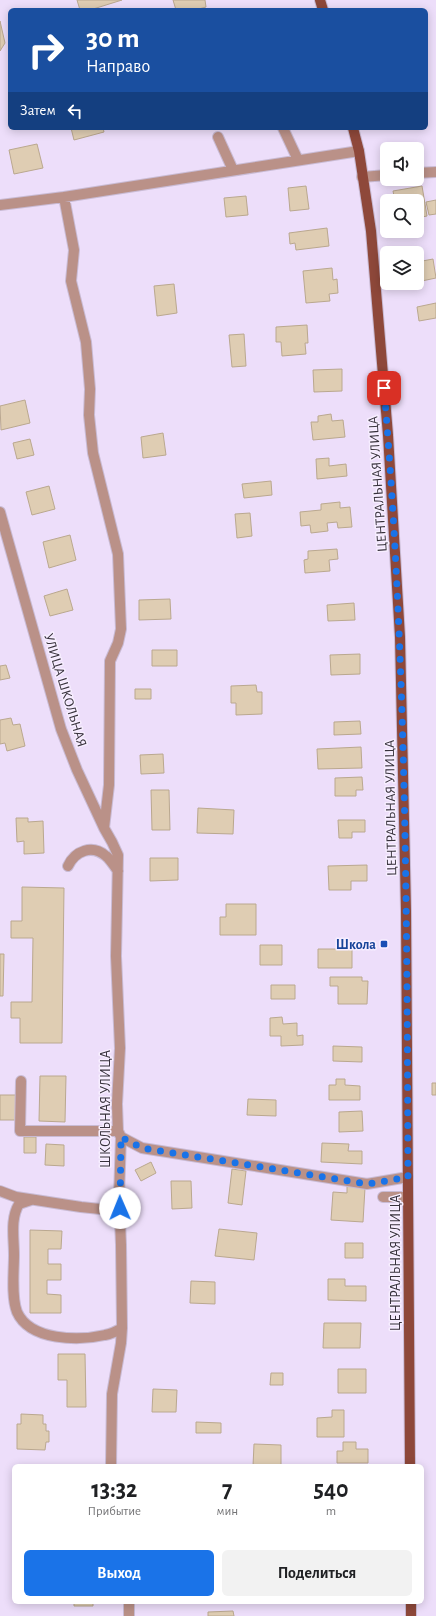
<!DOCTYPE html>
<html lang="ru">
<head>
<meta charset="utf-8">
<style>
  body { margin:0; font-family:"Alegreya Sans",sans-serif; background:#f2f2f2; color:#202124; height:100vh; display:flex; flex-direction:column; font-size:15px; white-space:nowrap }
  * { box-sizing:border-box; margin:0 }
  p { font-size:13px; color:#757577 }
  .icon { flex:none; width:22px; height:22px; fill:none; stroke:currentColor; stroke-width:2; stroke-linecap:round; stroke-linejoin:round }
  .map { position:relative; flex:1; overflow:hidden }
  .side { position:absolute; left:12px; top:1464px; width:412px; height:140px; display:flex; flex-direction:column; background:#fff; border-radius:6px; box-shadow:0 2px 10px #0003 }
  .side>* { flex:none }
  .banner { position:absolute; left:8px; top:8px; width:420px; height:122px; border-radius:6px; box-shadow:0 2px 10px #0003; background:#1a4fa0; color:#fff; overflow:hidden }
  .fabs { position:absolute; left:380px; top:142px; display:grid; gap:8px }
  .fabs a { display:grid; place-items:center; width:44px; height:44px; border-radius:6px; background:#fff; box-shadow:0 2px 10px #0003; font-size:20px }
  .pin { position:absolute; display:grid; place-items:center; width:34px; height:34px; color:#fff; margin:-17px; border-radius:8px; box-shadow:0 2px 6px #0006 }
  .me { position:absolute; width:44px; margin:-22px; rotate:359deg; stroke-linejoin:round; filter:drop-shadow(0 0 3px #0008) }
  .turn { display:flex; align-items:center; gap:14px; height:84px; padding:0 12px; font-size:18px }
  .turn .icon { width:52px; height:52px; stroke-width:2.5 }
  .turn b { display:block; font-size:28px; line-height:34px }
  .then { display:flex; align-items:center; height:38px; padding:0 12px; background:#0003; gap:8px; font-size:15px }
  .eta { display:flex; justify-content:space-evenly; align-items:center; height:68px; text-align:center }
  .eta b { font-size:24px; font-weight:700; line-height:28px }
  .primary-button { display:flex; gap:8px; margin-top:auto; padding:8px 12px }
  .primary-button a { flex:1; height:46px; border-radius:6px; background:#1a73e8; color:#fff; font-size:16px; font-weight:700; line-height:46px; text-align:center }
  .primary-button a+a { background:#f2f2f2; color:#202124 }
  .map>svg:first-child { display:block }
</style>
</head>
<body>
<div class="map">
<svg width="436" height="1616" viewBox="0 0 436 1616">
  <rect width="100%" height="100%" fill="#eddefa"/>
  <!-- building -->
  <path fill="#dfcdb3" stroke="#baa88f" d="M77,0H122L90,10H80Z
    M173,0H205L206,7L195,10H176Z
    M0,21L5,43L0,51Z
    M71,128H103L104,132L74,140Z
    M37,144L43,168L14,174L9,150Z
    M306,186L309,209L290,211L288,188Z
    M422,186L427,216L417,218V201H395L393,191Z
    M246,196L248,215L226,217L224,198Z
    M436,200V214L429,215L426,202Z
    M327,228L329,246L296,250L295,243L290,244L289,233Z
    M433,259L436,278L417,282V262Z
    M332,268L333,280L337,279L338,293L329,294L330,301L306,303L303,271Z
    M174,284L177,313L157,316L154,286Z
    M436,303V318L419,321L417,307Z
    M307,325L308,343H305L306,354L282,356L281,342H276V327Z
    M244,334L246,366L232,367L229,335Z
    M342,369V391L314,392L313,370Z
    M25,400L30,423L1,430L0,406Z
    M331,414L332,421L343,420L345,437L313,440L311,422H318V416Z
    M163,433L166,455L143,458L141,437Z
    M30,439L34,455L17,459L13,443Z
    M329,458V466L346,464L347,476L317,479L316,459Z
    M271,481L272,495L244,498L242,484Z
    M49,486L55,509L32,515L26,492Z
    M340,502V508L350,507L352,527L338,528L337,522L327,523L328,531L311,533L310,525L301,526L300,512L321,510V504Z
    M250,513L252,536L237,538L235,514Z
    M70,535L76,560L49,568L43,542Z
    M337,549L338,559L329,560L330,571L305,573L304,560L308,559V551Z
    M67,589L73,610L50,616L44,596Z
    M170,599L171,619L139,620V600Z
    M354,603L355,620L328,621L327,605Z
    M152,650H177V666H152Z
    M360,654V674L331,675L330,655Z
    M6,665L10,678L0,680V666Z
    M256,685L257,692H262V714L236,715V703H231V686Z
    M135,689H151V699H135Z
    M11,718L13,725L20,724L25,746L7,751L5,743L0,744V720Z
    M360,721L361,734L334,735V722Z
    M361,747L362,768L318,769L317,749Z
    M163,754L164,773L141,774L140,755Z
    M362,777L363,790H356V796H335V778Z
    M151,790H169L170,830H152Z
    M198,808L234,810L233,834L197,833Z
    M16,818H28V822L43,821L44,853L24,854V841L17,842Z
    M338,820H365V832H352V838H339Z
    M150,858H178V880L150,881Z
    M367,865V881H351V890H329L328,866Z
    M22,887L64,888L62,1043H20V1018H11V1002H32L33,938H11V921H22Z
    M226,904H256V935H220V917H226Z
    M260,945H282V965H260Z
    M318,949H352V968H318Z
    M0,954H4L3,996H0Z
    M330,977H362V981H368L367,1004H338V986H330Z
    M271,985H295V999H271Z
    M282,1017L283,1024L297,1023V1036L303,1035V1045L281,1046V1036H270V1018Z
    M333,1046L362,1047V1062L333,1061Z
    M40,1076H66L65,1122L39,1121Z
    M336,1079H345V1085L360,1086V1100H329V1085H336Z
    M432,1083H436V1095H432Z
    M0,1095H17V1120H0Z
    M248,1099L276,1100V1116L247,1115Z
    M362,1111L363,1131L339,1132V1112Z
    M24,1137H36V1153H24Z
    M322,1143L349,1144L348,1151H362V1164L321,1162Z
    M46,1144L64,1145V1166L45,1165Z
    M151,1162L156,1173L141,1181L135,1170Z
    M232,1169L246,1171L242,1205L228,1203Z
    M171,1181H191L192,1208L172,1209Z
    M347,1186L365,1188L363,1222L331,1220L333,1192L347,1193Z
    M219,1229L257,1233L254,1260L215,1256Z
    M30,1230L62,1231L61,1249H48V1264H61V1280H47V1294L61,1295V1313H30Z
    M345,1243H363V1258H345Z
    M328,1279H345V1286H366V1301L328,1300Z
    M191,1281L215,1282V1304L190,1303Z
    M324,1323H361L360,1348H323Z
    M58,1354H85L86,1407H67V1380H58Z
    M338,1369H366V1393H338Z
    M271,1373H283V1385H270Z
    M153,1389L177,1390L176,1412H152Z
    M332,1410H344V1437H317V1418L332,1417Z
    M21,1414L43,1415V1424H46V1431H49V1442H46L45,1450L17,1449V1424H21Z
    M196,1422L221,1423V1433H196Z
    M343,1442H356V1449H368V1463H337V1451H343Z
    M254,1444L281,1445V1466H253Z
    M74,1602H93V1606H74Z
    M233,1611L234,1616H208V1612Z"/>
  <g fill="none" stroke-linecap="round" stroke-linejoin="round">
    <defs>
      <path id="minor" d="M283,128L298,160
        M218,137L233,170
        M417,173L436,172
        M362,177L387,175
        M64,197L74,250L71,281L86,342L90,389L89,415L93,453L118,554L121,629L118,643L110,661L109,785L104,828
        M0,205L64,197L359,151
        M0,512L61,729L77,770L104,828L112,842L118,855L116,956L120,1048L117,1104L118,1131L121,1137L119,1196L121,1245L122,1328L121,1343L112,1394L111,1466
        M68,866C75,851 92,844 106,856C111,860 114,866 118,871
        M21,1081L20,1131H118
        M121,1137L142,1148L367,1184L408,1177
        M0,1191L16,1197L81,1207L100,1209L115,1205L119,1196
        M383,1197H408
        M31,1200L19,1204C10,1219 14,1238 14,1255C14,1271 11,1297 17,1312C30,1341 79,1341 105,1335C111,1334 117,1331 122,1328
        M129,1616V1602"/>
      <path id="major" d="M320,0L323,10
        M353,128L359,151L371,231L388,435L400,637L406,911L410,1466
        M411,1602V1616"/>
    </defs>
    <!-- minor casing -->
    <use href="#minor" stroke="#c9bbd4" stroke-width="12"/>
    <!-- major casing -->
    <use href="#major" stroke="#c9bbd4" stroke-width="12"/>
    <!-- minor -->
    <use href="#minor" stroke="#ba9188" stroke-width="10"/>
    <!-- major -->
    <use href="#major" stroke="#8e483a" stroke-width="10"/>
  </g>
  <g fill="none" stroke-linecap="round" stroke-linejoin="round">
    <!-- route -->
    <path stroke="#1a73e8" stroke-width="7" stroke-dasharray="0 12.6" d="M120,1208L121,1137L142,1148L368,1184L408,1177C407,914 406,650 384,388"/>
  </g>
  <!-- markers -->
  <rect fill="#1a4fb4" stroke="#f7eeff" stroke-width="1.5" x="380" y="940" width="8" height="8" rx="2"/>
  <g text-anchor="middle" stroke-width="3" stroke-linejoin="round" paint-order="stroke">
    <!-- street labels -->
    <g font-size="14" fill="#37313c" stroke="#f7eeff">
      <text transform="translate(377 484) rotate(-94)" y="5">ЦЕНТРАЛЬНАЯ УЛИЦА</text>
      <text transform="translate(66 690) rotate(73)" y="5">УЛИЦА ШКОЛЬНАЯ</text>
      <text transform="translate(390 808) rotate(-91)" y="5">ЦЕНТРАЛЬНАЯ УЛИЦА</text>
      <text transform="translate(105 1109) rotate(-90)" y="5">ШКОЛЬНАЯ УЛИЦА</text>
      <text transform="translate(395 1263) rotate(-90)" y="5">ЦЕНТРАЛЬНАЯ УЛИЦА</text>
    </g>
    <!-- transit labels -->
    <g font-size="14" font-weight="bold" fill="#164399" stroke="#f7eeff" text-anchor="end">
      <text x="376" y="949">Школа</text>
    </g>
  </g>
</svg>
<div class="fabs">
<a><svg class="icon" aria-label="sound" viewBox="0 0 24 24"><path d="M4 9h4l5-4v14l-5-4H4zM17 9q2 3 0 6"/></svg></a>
<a><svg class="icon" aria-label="search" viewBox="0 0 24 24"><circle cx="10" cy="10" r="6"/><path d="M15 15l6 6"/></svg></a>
<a><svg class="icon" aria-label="layers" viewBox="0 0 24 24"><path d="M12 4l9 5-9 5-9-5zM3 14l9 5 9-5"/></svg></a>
</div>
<div class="pin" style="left:384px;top:388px;background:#d93025"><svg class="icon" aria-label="arrive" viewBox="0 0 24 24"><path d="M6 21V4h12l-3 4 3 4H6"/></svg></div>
<svg class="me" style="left:120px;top:1208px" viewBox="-20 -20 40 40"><circle r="19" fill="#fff"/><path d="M0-13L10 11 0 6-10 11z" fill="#1a73e8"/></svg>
<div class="banner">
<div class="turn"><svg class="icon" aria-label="right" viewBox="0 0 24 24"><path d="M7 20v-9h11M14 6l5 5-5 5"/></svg><div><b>30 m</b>Направо</div></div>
<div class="then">Затем<svg class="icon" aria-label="left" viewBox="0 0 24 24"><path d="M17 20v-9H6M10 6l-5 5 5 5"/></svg></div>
</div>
<section class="side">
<div class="eta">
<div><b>13:32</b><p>Прибытие</p></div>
<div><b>7</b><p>мин</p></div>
<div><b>540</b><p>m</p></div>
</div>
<div class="primary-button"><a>Выход</a><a>Поделиться</a></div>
</section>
</div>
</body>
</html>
